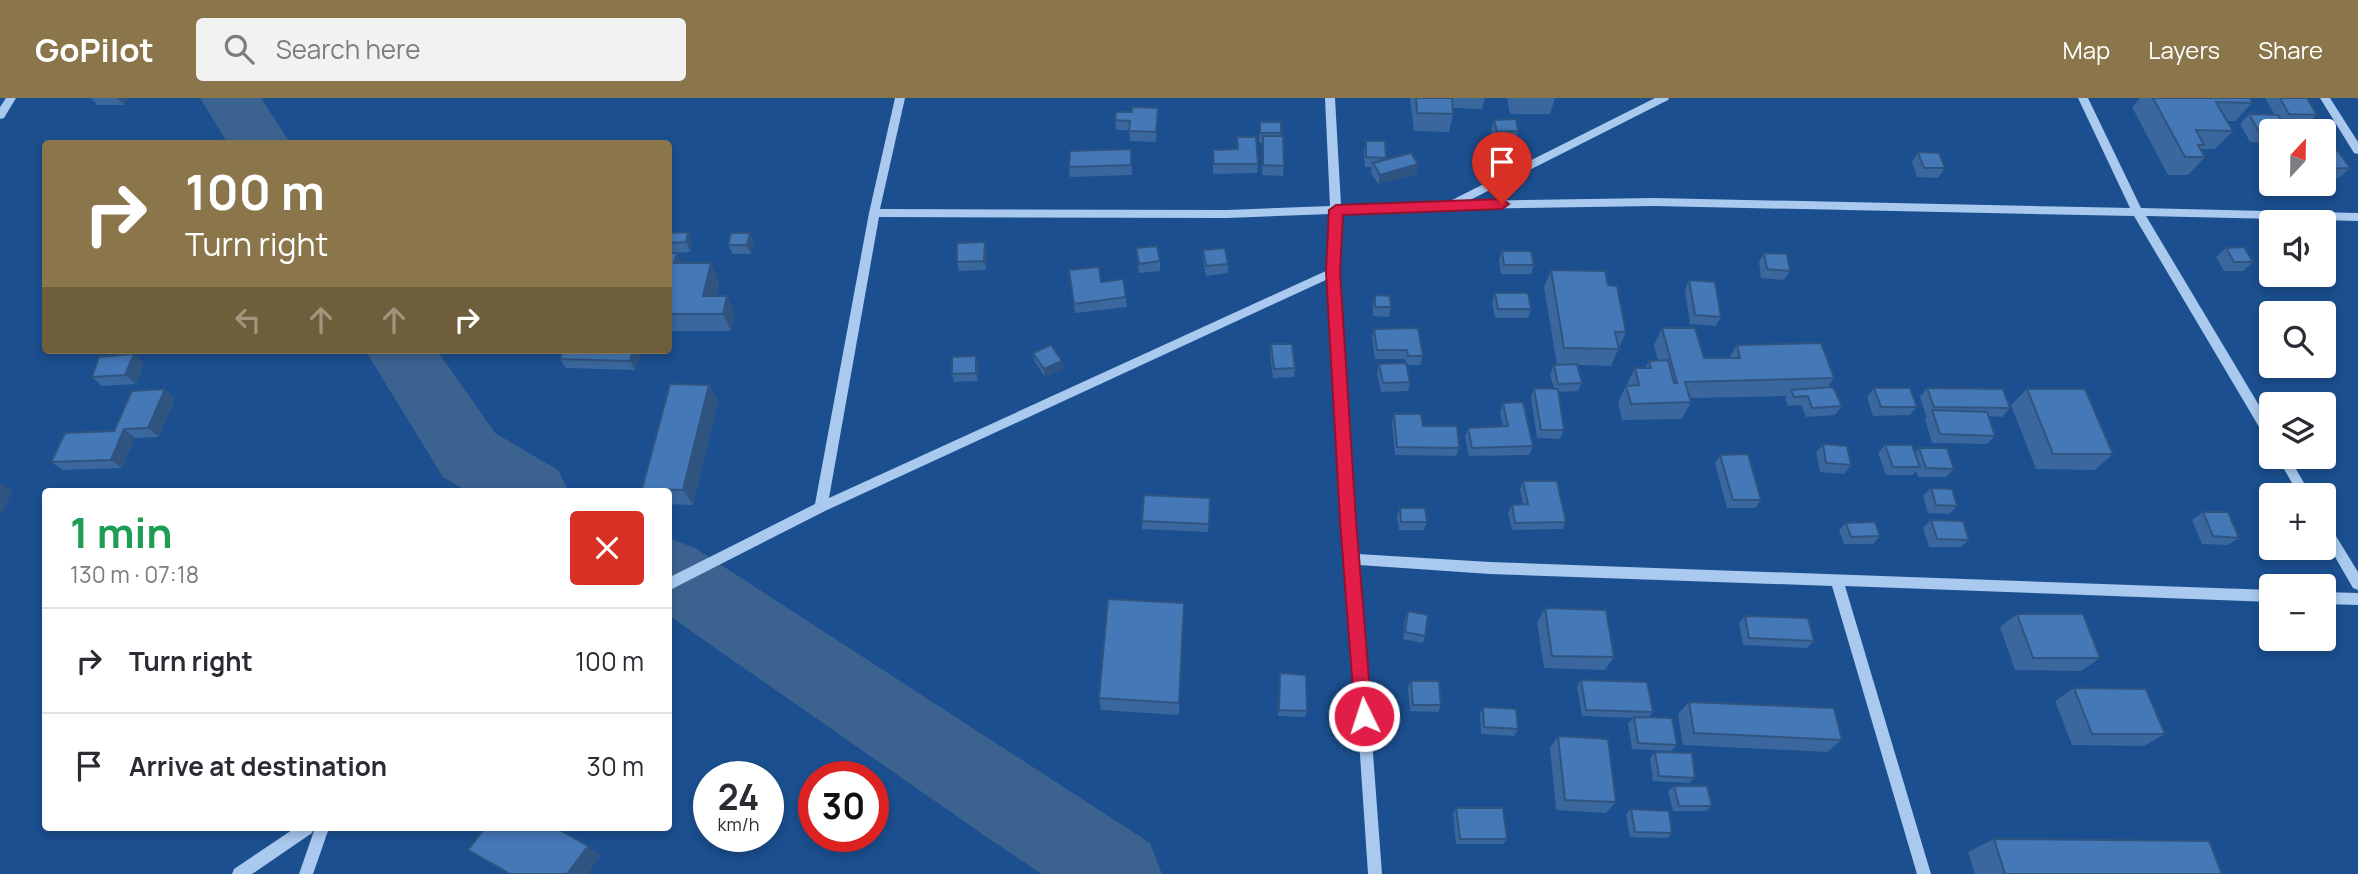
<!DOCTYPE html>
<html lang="en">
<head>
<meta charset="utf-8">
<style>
  body { margin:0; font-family:Manrope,sans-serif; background:#f2f2f3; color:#2b2b33; height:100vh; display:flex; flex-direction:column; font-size:26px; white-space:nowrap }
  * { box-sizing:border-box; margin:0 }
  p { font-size:23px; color:#7c7c81 }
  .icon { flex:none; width:38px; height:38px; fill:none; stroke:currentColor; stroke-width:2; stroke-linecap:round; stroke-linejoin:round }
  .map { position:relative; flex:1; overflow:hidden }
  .panel { position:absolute; left:42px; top:390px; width:630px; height:343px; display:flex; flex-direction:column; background:#fff; border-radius:7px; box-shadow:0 4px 10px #0003 }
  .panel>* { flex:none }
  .guide { position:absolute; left:42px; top:42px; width:630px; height:214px; border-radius:7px; box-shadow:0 4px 10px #0003; background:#8a764a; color:#fff; overflow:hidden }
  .needle { width:46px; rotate:22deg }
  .controls { position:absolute; left:2259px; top:21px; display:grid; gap:14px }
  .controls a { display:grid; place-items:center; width:77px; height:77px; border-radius:7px; background:#fff; box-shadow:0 4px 10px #0003; font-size:35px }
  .speed { position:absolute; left:693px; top:663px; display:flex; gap:14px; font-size:35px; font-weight:700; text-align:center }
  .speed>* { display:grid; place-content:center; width:91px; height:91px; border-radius:50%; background:#fff; box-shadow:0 4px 10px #0003; line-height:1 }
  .speed small { font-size:18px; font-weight:400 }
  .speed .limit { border:10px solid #d22; background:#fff; color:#111 }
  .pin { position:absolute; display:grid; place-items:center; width:60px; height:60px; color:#fff; margin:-72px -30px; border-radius:50% 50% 50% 0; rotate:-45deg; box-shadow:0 0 7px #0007 }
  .pin .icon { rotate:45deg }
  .me { position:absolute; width:77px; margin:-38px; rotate:356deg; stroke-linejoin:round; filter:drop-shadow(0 0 5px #0008) }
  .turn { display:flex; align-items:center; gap:24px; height:147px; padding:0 28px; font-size:32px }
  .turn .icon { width:91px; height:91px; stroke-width:2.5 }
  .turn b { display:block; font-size:49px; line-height:60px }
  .lanes { display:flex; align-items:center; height:66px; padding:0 28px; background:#0003; justify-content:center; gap:35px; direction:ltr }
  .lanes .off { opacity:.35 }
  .round { display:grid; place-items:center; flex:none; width:74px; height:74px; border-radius:7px; background:#f2f2f3 }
  .overview { display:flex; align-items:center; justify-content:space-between; height:119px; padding:0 28px }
  h1 { font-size:42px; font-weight:700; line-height:52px; color:#1e9e55 }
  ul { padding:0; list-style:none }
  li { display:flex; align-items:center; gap:21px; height:105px; padding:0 28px; border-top:2px solid #e1e1e2 }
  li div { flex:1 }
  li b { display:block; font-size:26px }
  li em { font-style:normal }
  header { display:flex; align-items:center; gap:42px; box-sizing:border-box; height:98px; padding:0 35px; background:#8a764a; color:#fff }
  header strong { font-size:33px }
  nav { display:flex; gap:38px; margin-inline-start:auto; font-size:24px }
  .search { width:490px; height:63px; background:#f2f2f3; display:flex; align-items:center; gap:18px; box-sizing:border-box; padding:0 24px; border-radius:7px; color:#7c7c81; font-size:26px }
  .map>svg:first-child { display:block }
</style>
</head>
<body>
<header>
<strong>GoPilot</strong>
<div class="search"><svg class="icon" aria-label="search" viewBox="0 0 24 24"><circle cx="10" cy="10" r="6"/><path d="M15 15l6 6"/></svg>Search here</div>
<nav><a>Map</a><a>Layers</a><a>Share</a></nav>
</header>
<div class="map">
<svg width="2358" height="776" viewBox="0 0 2358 776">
  <rect width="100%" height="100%" fill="#1b4f8f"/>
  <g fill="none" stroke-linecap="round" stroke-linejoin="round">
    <!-- river -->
    <path fill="#3c6290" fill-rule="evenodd" d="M200,0H261L291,46H228Z
      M365,252H437L495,335L558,372L569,394H468L443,379Z
      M668,440L695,450L1150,745L1162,776H1042L988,740L668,517Z"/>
    <!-- minor -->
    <path fill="#a9c9ee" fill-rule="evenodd" d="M6,0H16L4,20L0,21V9Z
      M895,0H905L880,111L1227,112L1330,108L1325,0H1335L1341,107L1450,103L1655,0H1669L1668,2L1468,103L1654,100L2130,110L2078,0H2088L2141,110L2358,115V123L2146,118L2272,329V345L2268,344L2134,118L1654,108L1451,111L1341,115L1339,174L1358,456L1490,464L2272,492V504L1845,488L1931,776H1917L1832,488L1490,476L1359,467L1382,776H1368L1328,181L825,413L668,493V480L815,406L869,115ZM1330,116L1328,172L829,400L879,119L1227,120Z
      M2320,0H2330L2358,44V56L2354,55Z
      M2277,359H2289L2311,397H2299Z
      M2324,424L2328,425L2358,474V492L2353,490L2324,440Z
      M2324,494L2358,495V507L2324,506Z
      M295,730H314L312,735L252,776H232L234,771Z
      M315,730H329L313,776H299Z"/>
  </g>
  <!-- wall -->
  <path fill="#3a679d" d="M91,0H128L124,7H97Z
    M1410,0H1485L1482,11L1453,10V16L1449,34L1414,33Z
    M1507,0H1555L1550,16H1510Z
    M2140,0H2250L2252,5L2235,23H2227L2233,33L2215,51H2200L2205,59L2188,77H2168L2132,9Z
    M2265,0H2307L2317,17L2307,26H2283L2272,33V45L2250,44L2240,26L2249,16L2275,17Z
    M1158,10L1156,44L1130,43L1129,32H1116L1115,22L1132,14Z
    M1494,22L1518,33L1516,43H1494L1491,32Z
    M1260,24H1281V38L1284,68L1283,78L1262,77L1263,45H1259Z
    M1237,39L1258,66L1257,75L1213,76V52L1237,51Z
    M1366,43L1386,60L1385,61L1418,66L1416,76L1378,86L1371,75L1372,69H1365L1364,53Z
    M1131,51L1132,77L1070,79L1069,69Z
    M1918,54L1945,70L1938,80L1917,79L1912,64Z
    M2324,54L2350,70L2339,80H2324Z
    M692,143L690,154L673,155L668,146Z
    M754,144L751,156H733L728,147Z
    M1136,150L1160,163V173L1139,175Z
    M2226,150L2253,164L2243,173H2224L2216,159Z
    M1203,152L1228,166V175L1206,178L1203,162Z
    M987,153L986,172L959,173L957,164Z
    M1502,153L1534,167L1531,176H1501L1499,162Z
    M668,155L682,165L719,183L716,198H727L735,216L731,233H668Z
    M1764,155L1790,173L1784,182L1761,180L1759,164Z
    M1069,172L1101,184L1126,199L1127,209L1075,215Z
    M1551,172L1608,187L1626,234L1611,268L1578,267L1582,285L1578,293L1558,294L1564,332L1560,341L1537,340L1531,299L1534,290L1554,291L1550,276L1554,267H1566H1557L1544,189Z
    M1689,182L1721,219L1716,228L1690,226L1685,192Z
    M1495,195L1531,211L1528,220H1495L1492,204Z
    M1375,197L1391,209L1389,219L1373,218V206Z
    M1662,230L1704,260H1729L1737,247L1834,280L1828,289L1842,308L1835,317L1806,319L1801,307L1788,308L1785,300L1787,298L1690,300L1691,304L1682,321L1622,322L1618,304L1635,270H1645L1649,263H1658L1654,247Z
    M1374,231L1423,258L1420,267H1406L1410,284L1408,293L1381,294L1377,275L1379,266H1406L1405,261H1375L1372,240Z
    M1271,246L1295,270L1294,279L1273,280L1270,255Z
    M563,252H636L640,258L635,272L566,270L560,261Z
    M1033,255L1062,263L1063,271L1045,279L1035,264Z
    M976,258L978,267V283L954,284L952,276Z
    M144,265L136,286L102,288L92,279Z
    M709,287L718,304L693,407L668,406V394H644L642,391Z
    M1874,290L1917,309L1910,317L1873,318L1867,299Z
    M1927,290L2010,310L2002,319L1989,318L1995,338L1987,346L1932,345L1925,321L1927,318H1926L1920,299Z
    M2027,291L2113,356L2095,372L2036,371L2011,307Z
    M175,300L159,339L135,340L122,370L63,372L51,364L114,333Z
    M1503,305L1533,348L1529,357L1469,358L1465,338L1468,330L1503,329L1500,314Z
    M1394,316L1423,328L1459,350L1456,358L1395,357L1392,325Z
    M1823,346L1851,367L1844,376L1820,374L1816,355Z
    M1885,347L1915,355L1919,350L1954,371L1946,379H1918L1916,373L1913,377H1886L1878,355Z
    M1720,357L1761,402L1755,410H1727L1715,365Z
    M1523,383L1566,424L1562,431L1512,432L1508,415L1512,407L1523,406L1520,391Z
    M1931,390L1957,408L1949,416L1928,415L1923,398Z
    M1210,400L1208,434L1142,431V423Z
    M1400,410L1427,424L1424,432H1399L1397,418Z
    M2203,414L2239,440L2228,447L2202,446L2192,422Z
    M1931,422L1969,442L1961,449H1929L1923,430Z
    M1846,425L1880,438L1873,446H1844L1839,432Z
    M1545,510L1614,559L1605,572L1544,570L1537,524Z
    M1408,513L1425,538L1423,545L1403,541L1405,520Z
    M2017,516L2100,560L2081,573L2015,572L2000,529Z
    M1183,518L1179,617L1101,612L1099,600Z
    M1745,518L1814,543L1807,550L1743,547L1739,525Z
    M1280,575L1307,613L1305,619L1278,618Z
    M1581,582L1653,614L1648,619L1677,647L1671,653L1632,651L1628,625L1633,620L1582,618L1577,589Z
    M1411,583L1441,607L1438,614L1410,613L1408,589Z
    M2074,590L2165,636L2144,648L2072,647L2055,603Z
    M1689,604L1842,642L1827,654L1683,647L1678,616Z
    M1483,609L1518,631L1514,638L1481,636L1480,615Z
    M1558,638L1616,704L1606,715L1556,712L1550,650Z
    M1655,654L1695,680L1689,685L1653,683L1650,660Z
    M1674,688L1712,708L1706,713H1673L1668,693Z
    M1456,710L1507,741L1503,746H1456L1453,716Z
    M1631,711L1672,735L1667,740L1630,739L1626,716Z
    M1994,741L2222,776H1975L1968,754Z"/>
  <!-- shaded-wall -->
  <path fill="#305480" d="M117,0H128L124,7Z
    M1418,66L1416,76L1378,86L1380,77Z
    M688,134L692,143L690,154L686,144Z
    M750,135L754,144L751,156L747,147Z
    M985,144L987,153L986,172L984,163Z
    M677,155L686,173L674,165Z
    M711,165L719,183L711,215L703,198Z
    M727,198L735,216L731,233L723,216Z
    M633,252H636L640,258L635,272L630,263Z
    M134,256L144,265L136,286L125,277Z
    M976,258L978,267V283L976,275Z
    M1062,263L1063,271L1045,279L1044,271Z
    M709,287L718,304L693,407L683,392Z
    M165,291L175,300L159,339L148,330Z
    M124,331L135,340L122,370L111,362Z
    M0,385L13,393L2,415L0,413Z
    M588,748L601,757L588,776H567Z"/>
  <!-- building -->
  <path fill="#4478b7" stroke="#305480" stroke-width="2" d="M1416,0H1452L1453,16L1417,15Z
    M2153,0H2250L2252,5L2216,4L2233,33L2196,32L2204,47H2198L2205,59H2185Z
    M2280,0H2307L2317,17L2289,16Z
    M1132,9L1158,10L1156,34L1129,33L1130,23L1115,22L1116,14H1132Z
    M2249,16L2278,17L2288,33L2259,34Z
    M1516,21L1518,33L1497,34L1494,22Z
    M1260,24H1281V35H1260Z
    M1263,38H1283L1284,68L1263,67Z
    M1237,39H1256L1258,66H1214L1213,52L1238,51Z
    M1366,43H1385L1386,60L1366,59Z
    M1131,51V67L1069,69L1070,53Z
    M2338,53L2350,70L2324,71V54Z
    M1918,54L1939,55L1945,70H1924Z
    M1411,55L1418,66L1380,77L1373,65Z
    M688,134L686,144L668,145L670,135Z
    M731,135H750L747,147H728Z
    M985,144L984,163L957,164V145Z
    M1157,148L1160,163L1139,166L1136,150Z
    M2244,149L2253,164H2234L2226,150Z
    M1225,150L1228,166L1206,168L1203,152Z
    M1502,153H1531L1534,167H1504Z
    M668,155H677L674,165H711L703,198H727L723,216H668Z
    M1764,155L1787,156L1790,173L1767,171Z
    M1099,169L1101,184L1123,181L1126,199L1074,206L1069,172Z
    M1551,172L1605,173L1608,187L1617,188L1626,234H1615L1619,251L1564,250Z
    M1689,182L1715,184L1721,219L1695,217Z
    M1495,195H1528L1531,211H1498Z
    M1375,197L1390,198L1391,209H1375Z
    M1418,230L1423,258H1408L1407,252H1377L1374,231Z
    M1662,230H1695L1704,260H1740L1737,247L1821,245L1834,280L1685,284L1691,304L1631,306L1626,288L1639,287L1635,270H1651L1649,263L1668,262L1674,285H1677Z
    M1271,246H1292L1295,270L1274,271Z
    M1051,247L1062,263L1044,271L1033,255Z
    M563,252H633L630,263L560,261Z
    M134,256L125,277L92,279L99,259Z
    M976,258V275L952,276V259Z
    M1406,265L1410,284L1383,285L1379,266Z
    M1577,266L1582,285L1558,286L1554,267Z
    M670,286L709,287L683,392L642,391Z
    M1833,289L1842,308L1812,310L1808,298L1794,299L1791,292Z
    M1534,290L1558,291L1564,332H1541Z
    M1874,290H1910L1917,309H1881Z
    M1927,290L2003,291L2010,310L1934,309Z
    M165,291L148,330L124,331L111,362L51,364L65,335L114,333L132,293Z
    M2027,291H2085L2113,356H2053Z
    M1523,304L1533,348L1472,350L1468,330L1508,328L1503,305Z
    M1932,312L1987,314L1995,338L1940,336Z
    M1394,316H1421L1423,328H1457L1459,350L1397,349Z
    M1823,346L1847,348L1851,367L1826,365Z
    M1885,347H1912L1920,369H1893Z
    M1919,350H1947L1954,371L1926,370Z
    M1748,356L1761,402H1733L1720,357Z
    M1523,383H1557L1566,424L1515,425L1512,407L1528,406Z
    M1931,390L1952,391L1957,408L1936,407Z
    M1144,397L1210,400L1209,426L1142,423Z
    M1400,410H1425L1427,424H1401Z
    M2203,414H2228L2239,440L2213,438Z
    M1931,422L1963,423L1969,442L1937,441Z
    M1875,424L1880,438L1851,439L1846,425Z
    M1108,501L1184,505L1179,605L1099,600Z
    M1545,510L1606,512L1614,559L1552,558Z
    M1408,513L1428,517L1425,538L1405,534Z
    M2017,516H2083L2100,560H2033Z
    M1745,518L1808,520L1814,543L1749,540Z
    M1280,575L1306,577L1307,613L1279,612Z
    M1581,582L1647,584L1653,614L1586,612Z
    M1411,583H1439L1441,607H1413Z
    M2074,590L2146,591L2165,636H2092Z
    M1689,604L1834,610L1842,642L1694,635Z
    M1483,609L1516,611L1518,631L1484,629Z
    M1634,619L1672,620L1677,647L1638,645Z
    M1558,638L1608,641L1616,704L1565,702Z
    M1655,654L1692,655L1695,680L1659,678Z
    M1674,688H1707L1712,708H1679Z
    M1456,710H1503L1507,741H1460Z
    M1631,711L1669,713L1672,735L1635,734Z
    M485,730H556L588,748L567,776H510L468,752Z
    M1994,741L2209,743L2222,776H2005Z"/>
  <!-- route -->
  <path fill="#e11d48" stroke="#92132f" stroke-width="2" d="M1502,101L1509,106L1502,111L1343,117L1340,174L1356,422L1372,618L1370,624L1364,627L1357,624L1355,618L1340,422L1326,174L1329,112L1336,107Z"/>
</svg>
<div class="controls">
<a><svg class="needle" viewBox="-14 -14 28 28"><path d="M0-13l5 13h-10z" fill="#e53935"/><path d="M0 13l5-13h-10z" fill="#7c7c81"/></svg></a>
<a><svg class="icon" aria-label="sound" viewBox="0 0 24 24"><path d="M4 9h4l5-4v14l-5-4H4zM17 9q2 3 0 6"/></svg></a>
<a><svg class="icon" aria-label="search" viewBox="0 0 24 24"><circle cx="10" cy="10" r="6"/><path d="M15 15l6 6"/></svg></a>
<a><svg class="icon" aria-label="layers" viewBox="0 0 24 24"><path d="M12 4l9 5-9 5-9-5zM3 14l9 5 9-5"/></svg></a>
<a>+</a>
<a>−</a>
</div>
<div class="speed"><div>24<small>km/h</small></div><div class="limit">30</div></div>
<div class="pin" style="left:1502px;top:106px;background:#d93025"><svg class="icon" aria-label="arrive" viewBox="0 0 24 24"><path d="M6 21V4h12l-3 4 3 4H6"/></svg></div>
<svg class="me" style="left:1364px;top:618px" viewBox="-20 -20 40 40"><circle r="17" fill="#e11d48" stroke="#fff" stroke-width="3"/><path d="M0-11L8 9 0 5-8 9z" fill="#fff"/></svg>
<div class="guide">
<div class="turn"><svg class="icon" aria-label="right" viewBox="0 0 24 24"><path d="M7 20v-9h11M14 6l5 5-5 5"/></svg><div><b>100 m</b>Turn right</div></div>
<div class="lanes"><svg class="icon off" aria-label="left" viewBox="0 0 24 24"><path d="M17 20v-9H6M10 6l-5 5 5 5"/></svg><svg class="icon off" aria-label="ahead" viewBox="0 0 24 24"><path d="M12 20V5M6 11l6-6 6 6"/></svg><svg class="icon off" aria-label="ahead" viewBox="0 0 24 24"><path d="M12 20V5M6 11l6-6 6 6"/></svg><svg class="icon" aria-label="right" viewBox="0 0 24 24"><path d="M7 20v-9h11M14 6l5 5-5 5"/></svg></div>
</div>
<section class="panel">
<div class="overview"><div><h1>1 min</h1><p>130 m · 07:18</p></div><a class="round" style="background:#d93025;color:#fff"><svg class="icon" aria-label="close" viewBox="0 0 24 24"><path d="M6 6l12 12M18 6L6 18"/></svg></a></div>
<ul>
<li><svg class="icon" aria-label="right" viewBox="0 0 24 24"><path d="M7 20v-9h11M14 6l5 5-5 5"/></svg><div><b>Turn right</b></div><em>100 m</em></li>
<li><svg class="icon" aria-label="arrive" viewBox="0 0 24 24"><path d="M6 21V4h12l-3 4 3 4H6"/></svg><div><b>Arrive at destination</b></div><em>30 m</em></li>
</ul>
</section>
</div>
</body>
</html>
